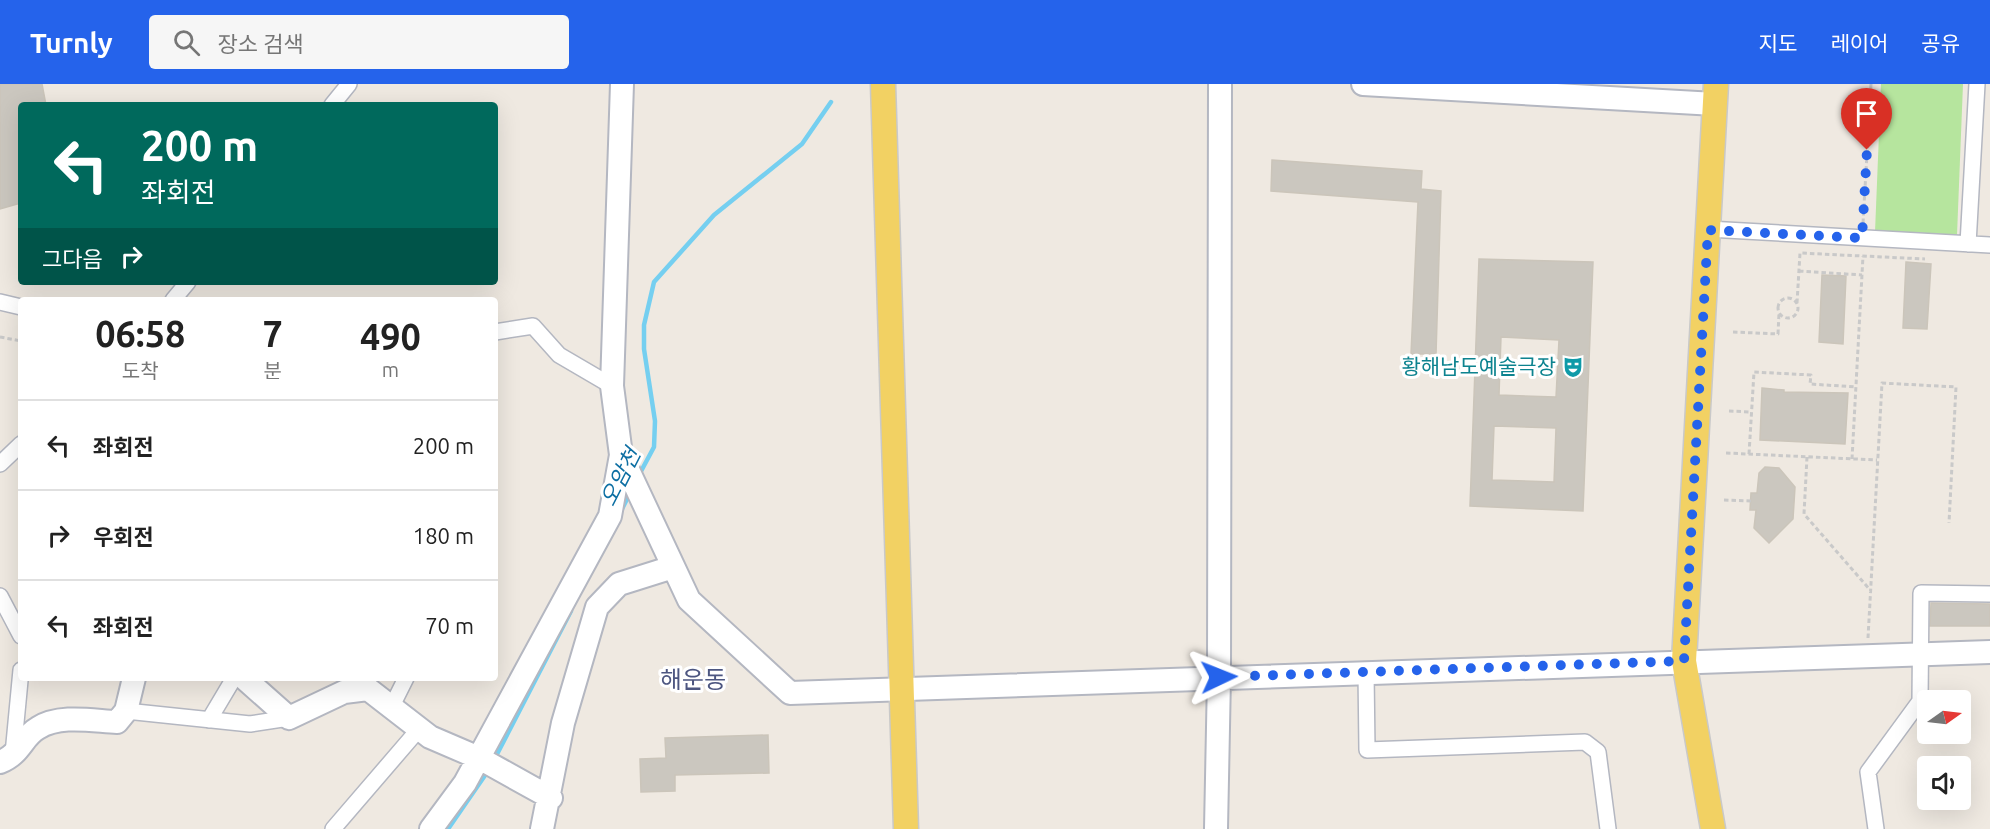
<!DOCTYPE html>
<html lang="ko">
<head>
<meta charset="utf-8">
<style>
  body { margin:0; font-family:Ubuntu,"Noto Sans KR",sans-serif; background:#f6f6f6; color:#222; height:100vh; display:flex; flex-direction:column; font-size:22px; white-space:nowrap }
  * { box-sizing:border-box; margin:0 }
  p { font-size:20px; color:#767676 }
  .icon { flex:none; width:33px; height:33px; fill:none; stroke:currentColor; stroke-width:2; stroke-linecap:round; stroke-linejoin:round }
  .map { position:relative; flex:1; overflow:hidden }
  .drawer { position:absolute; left:18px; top:213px; width:480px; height:384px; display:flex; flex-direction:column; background:#fff; border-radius:6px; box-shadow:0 6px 24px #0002 }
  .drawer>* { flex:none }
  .top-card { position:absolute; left:18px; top:18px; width:480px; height:183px; border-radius:6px; box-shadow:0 6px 24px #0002; background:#00695c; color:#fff; overflow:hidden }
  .needle { width:39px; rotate:76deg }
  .tools { position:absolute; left:1917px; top:606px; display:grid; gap:12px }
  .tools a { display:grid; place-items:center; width:54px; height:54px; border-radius:6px; background:#fff; box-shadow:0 6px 24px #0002; font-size:30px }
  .pin { position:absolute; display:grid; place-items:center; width:51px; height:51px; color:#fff; margin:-62px -26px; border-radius:50% 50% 50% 0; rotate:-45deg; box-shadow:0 0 6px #0007 }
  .pin .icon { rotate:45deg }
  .me { position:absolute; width:66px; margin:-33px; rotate:88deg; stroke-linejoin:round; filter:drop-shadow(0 0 4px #0008) }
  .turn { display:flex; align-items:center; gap:21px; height:126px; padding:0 24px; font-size:27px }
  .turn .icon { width:78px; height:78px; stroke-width:2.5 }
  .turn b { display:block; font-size:42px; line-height:51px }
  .then { display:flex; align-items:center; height:57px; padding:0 24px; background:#0003; gap:12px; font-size:22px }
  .eta { display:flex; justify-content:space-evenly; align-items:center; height:102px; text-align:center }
  .eta b { font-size:36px; font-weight:600; line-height:42px }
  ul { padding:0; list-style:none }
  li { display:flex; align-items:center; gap:18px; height:90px; padding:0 24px; border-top:2px solid #e0e0e0 }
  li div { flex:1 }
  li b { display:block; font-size:22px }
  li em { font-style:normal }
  header { display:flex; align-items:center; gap:36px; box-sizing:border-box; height:84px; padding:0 30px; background:#2563eb; color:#fff }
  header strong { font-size:28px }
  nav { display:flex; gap:33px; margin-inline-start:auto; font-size:21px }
  .search { width:420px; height:54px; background:#f6f6f6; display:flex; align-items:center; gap:15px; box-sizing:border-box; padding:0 21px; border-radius:6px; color:#767676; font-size:22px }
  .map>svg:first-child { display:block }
</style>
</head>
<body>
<header>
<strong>Turnly</strong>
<div class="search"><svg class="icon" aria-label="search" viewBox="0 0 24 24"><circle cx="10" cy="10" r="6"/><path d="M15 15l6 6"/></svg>장소 검색</div>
<nav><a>지도</a><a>레이어</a><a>공유</a></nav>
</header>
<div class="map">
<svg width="1990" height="745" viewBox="0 0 1990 745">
  <rect width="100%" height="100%" fill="#efe9e1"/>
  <!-- green -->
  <path fill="#b6e59e" d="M1881,0H1963L1957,151L1875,148Z"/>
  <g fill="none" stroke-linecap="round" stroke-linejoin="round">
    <!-- stream -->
    <path stroke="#75cff0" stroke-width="4.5" d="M639,391L654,363L655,337L644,265V241L654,198L714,131L802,60L831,18
      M620,429L630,409
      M495,674L571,527
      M448,745L488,687"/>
  </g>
  <!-- building -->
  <path fill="#cbc7bf" stroke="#cbc5ba" stroke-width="1.5" fill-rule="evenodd" d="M0,0H42L46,21H21V119L0,125Z
    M1272,76L1422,87L1421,105L1441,107L1436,270H1411L1418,118L1271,107Z
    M1479,175L1593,178L1583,427L1470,422ZM1501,253L1559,256L1556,313L1499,311ZM1494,342L1556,344L1554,398L1492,396Z
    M1906,178L1931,180L1927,245L1903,244Z
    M1822,191L1846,192L1843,260L1819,258Z
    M1762,304L1784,306V308L1848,309L1845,360L1760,356Z
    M1765,383L1779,384L1795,403L1793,435L1769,459L1754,444L1756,426H1750L1751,409H1757L1759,389Z
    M1931,519L1990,520V542H1930Z
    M768,651L769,689L675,691V707L641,708L640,675L666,674L665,654Z"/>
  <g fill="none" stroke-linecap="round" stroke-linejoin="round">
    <defs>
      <path id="street" d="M332,21L349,0
        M1708,145L1990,161
        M1968,160L1977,0
        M173,216L188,198
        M0,218L21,223
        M495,248L533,242L559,271L612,302
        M0,380L21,360
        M0,512L21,552
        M1366,588L1367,666L1585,658L1598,668L1608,745
        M391,624L406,594
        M126,627L250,640L289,634
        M209,636L234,594
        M13,670L21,586
        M333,745L419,645
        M1876,745L1868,688L1920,617L1921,509L1990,510"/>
      <path id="secondary" d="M622,0L612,302L621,371L689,516L790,609L1990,568
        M1363,0L1715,20
        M244,594L289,634L344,608L368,605L430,653L479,674L551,714
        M0,678C21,670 22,653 38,644C60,630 93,637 117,638L126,627L134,594
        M431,745L465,699L610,432L621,371
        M542,745L563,639L597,523L619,500L673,483
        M1216,745L1219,593L1220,0"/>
      <path id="primary" d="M883,0L906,745
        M1713,745L1684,577L1716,0"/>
    </defs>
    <!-- street casing -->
    <use href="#street" stroke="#b4b7c1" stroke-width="18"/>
    <!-- secondary casing -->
    <use href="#secondary" stroke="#b4b7c1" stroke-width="26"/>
    <!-- primary casing -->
    <use href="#primary" stroke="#c9c9c9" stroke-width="27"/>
    <!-- path -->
    <path stroke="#c9c9c9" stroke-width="3" stroke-dasharray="4.5 3" stroke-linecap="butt" d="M1863,139L1871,0
      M1799,187L1862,191
      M1778 224a10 10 0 1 1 20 0a10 10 0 1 1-20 0Z
      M1797,219L1800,169L1925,175
      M1733,248L1778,250L1779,229
      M0,253L21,257
      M1729,327L1751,328
      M1726,369L1877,376
      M1749,370L1754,288L1811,291L1810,300L1856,303
      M1807,373L1804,430L1871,507
      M1852,375L1863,172
      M1724,416L1751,417
      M1868,554L1882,299L1956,303L1949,439"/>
    <!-- street -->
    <use href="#street" stroke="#fff" stroke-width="15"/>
    <!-- secondary -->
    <use href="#secondary" stroke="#fff" stroke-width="22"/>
    <!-- primary -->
    <use href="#primary" stroke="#f2d163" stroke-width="24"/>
  </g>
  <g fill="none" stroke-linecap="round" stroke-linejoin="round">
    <!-- route -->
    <path stroke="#2563eb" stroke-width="10" stroke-dasharray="0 18" d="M1219,593L1684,577L1708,146L1862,154L1867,66"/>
  </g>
  <!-- icons -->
  <defs>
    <symbol id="theatre-bare" viewBox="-9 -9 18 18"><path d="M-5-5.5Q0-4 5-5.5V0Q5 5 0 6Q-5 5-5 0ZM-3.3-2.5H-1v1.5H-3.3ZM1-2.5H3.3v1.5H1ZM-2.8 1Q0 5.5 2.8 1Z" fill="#0f9aa8" stroke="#fff" stroke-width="2.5" paint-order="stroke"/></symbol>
  </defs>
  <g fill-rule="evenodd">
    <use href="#theatre-bare" x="1558" y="268" width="30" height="30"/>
  </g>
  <g text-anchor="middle" stroke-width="6" stroke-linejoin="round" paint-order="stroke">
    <!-- culture labels -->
    <g font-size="21" fill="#0d838f" stroke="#fff" text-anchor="end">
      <text x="1556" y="290">황해남도예술극장</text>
    </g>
    <!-- water labels -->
    <g font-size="22" font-style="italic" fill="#0d6fa3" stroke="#fff">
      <text transform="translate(620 393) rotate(-63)" y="8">오암천</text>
    </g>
    <!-- quarter labels -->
    <g font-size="24" fill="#4d5680" stroke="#fff">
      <text x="693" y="604">해운동</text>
    </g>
  </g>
</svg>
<div class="tools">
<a><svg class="needle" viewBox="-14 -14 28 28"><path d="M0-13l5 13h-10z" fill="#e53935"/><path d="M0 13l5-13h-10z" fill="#767676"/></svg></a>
<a><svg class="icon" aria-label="sound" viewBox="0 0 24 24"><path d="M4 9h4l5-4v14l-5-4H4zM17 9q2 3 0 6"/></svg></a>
</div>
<div class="pin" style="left:1867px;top:66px;background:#d93025"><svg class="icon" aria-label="arrive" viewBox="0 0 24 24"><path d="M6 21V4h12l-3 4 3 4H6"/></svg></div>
<svg class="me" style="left:1219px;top:593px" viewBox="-20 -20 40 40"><path d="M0-17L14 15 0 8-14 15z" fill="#2563eb" stroke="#fff" stroke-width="4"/></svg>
<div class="top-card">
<div class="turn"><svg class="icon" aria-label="left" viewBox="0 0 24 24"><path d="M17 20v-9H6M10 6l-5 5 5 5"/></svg><div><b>200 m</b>좌회전</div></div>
<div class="then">그다음<svg class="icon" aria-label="right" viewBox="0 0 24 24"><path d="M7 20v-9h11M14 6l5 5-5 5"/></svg></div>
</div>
<section class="drawer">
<div class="eta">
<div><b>06:58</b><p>도착</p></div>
<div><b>7</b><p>분</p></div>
<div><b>490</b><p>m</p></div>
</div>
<ul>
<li><svg class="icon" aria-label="left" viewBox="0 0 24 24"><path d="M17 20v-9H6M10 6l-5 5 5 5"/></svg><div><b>좌회전</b></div><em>200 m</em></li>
<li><svg class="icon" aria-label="right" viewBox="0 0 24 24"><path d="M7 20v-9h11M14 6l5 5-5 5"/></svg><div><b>우회전</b></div><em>180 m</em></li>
<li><svg class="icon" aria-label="left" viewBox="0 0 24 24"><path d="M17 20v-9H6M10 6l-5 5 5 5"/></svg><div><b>좌회전</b></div><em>70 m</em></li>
</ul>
</section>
</div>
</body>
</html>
